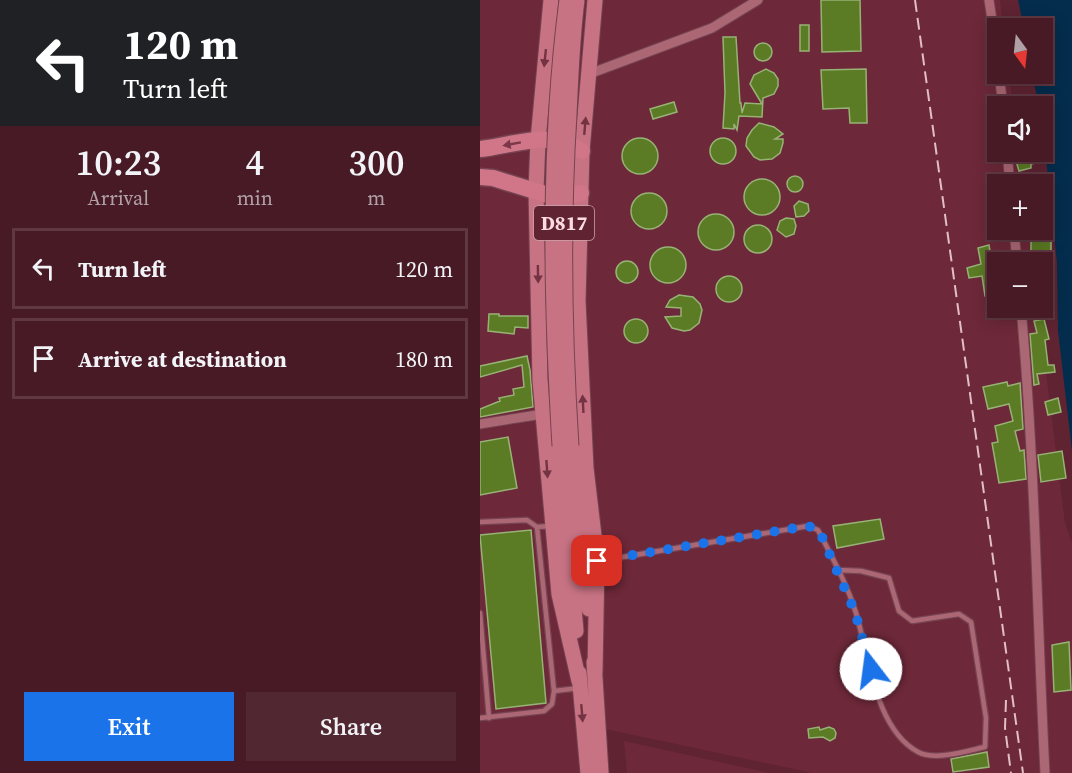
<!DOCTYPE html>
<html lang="en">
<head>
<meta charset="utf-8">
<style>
  body { margin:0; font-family:"Source Serif 4",serif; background:#512732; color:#f1f3f6; height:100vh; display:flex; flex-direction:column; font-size:22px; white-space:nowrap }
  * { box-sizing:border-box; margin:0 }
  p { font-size:20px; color:#b0a1a7 }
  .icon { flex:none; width:33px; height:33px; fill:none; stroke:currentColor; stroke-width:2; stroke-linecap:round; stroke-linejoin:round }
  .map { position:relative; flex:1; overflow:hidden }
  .side { display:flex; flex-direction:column; background:#471a26; width:480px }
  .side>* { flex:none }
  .guide { background:#202124; color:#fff; overflow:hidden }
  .needle { width:39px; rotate:165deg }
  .buttons { position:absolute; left:507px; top:18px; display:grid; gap:12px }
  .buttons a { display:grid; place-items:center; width:66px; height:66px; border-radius:0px; background:#471a26; box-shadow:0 3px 15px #0003,0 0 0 2px #5f3843; font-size:30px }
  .pin { position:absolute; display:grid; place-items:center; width:51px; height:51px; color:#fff; margin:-26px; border-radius:12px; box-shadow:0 3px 9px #0006 }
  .me { position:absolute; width:66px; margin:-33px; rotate:345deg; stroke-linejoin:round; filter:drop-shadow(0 0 4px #0008) }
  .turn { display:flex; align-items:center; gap:21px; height:126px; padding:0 24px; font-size:27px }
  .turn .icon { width:78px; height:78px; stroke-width:2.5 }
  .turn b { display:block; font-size:42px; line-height:51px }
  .eta { display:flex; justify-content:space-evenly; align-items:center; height:102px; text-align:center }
  .eta b { font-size:36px; font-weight:600; line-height:42px }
  .action { display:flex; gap:12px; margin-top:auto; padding:12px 24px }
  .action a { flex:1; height:69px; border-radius:0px; background:#1a73e8; color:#fff; font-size:24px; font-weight:600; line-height:69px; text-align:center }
  .action a+a { background:#512732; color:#f1f3f6 }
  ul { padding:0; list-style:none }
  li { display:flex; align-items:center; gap:18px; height:81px; margin:0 12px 9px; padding:0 12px; border:3px solid #5f3843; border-radius:0px }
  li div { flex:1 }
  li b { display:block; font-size:22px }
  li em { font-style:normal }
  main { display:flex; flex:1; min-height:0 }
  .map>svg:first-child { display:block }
</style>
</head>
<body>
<main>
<section class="side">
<div class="guide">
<div class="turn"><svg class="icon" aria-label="left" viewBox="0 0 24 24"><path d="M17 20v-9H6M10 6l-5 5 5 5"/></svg><div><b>120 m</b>Turn left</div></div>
</div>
<div class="eta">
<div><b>10:23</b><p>Arrival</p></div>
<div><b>4</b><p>min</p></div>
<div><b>300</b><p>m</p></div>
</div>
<ul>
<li><svg class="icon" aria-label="left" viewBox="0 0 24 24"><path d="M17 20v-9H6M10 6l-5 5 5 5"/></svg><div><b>Turn left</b></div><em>120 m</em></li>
<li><svg class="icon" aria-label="arrive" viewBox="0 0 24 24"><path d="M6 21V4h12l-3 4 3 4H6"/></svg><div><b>Arrive at destination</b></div><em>180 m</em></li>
</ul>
<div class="action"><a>Exit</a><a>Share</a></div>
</section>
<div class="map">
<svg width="592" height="773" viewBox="0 0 592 773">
  <rect width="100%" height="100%" fill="#5f2332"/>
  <!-- built -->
  <path fill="#6d2839" d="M0,0H520L523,28H518V74H529L533,106H518V152H539L543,184H518V230H548L553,262H518V308H558L585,523L592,542V773H332L125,729L128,773H0Z
    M144,741L290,773H147Z"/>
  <!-- water -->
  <path fill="#042d4d" d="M538,0H592V451L578,331L577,263L563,130L562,106H559L552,74H562V28H544Z"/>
  <!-- building -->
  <path fill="#5b7b24" stroke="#98b276" stroke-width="1.5" d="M341,0H380L381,51L342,52Z
    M320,25H329V51H320Z
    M243,37H256L260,103H261L262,113L265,103L282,104L270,84L274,75L286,69L294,73L298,79V86L294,94L283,98L282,117L259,116L257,130L254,124V129L243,128L245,93Z
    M274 52a9 9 0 1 1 18 0a9 9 0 1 1-18 0Z
    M386,69L387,123H370L369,108L343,109L341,70Z
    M194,102L197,112L173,119L170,109Z
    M279,123L294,127L303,134L295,139H303V143L300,153L292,159L280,160L274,157L266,146L267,138L272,130Z
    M230 151a13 13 0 1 1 26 0a13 13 0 1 1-26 0Z
    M142 156a18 18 0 1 1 36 0a18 18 0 1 1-36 0Z
    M558,155L560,162L551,164V168L539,171L536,161Z
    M307 184a8 8 0 1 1 16 0a8 8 0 1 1-16 0Z
    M264 197a18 18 0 1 1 36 0a18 18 0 1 1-36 0Z
    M151 211a18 18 0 1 1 36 0a18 18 0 1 1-36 0Z
    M319,201L328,204L329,211L324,216L316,217L314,206Z
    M218 232a18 18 0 1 1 36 0a18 18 0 1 1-36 0Z
    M306,218L314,219L316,226L314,234L306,237L297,230L300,221Z
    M264 239a14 14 0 1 1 28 0a14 14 0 1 1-28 0Z
    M551,237H571V251L551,252Z
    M509,245L517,294L505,296L502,276L489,278L487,268L501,264L498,248Z
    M170 265a18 18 0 1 1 36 0a18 18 0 1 1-36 0Z
    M136 272a11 11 0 1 1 22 0a11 11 0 1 1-22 0Z
    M236 289a13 13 0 1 1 26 0a13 13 0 1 1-26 0Z
    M199,295L213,297L220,304L222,310L219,323L210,330L204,331L192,328L185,317L201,316V308L186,307L190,300Z
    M9,314H19V316H48V328L35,327L34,334L8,331Z
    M144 331a12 12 0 1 1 24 0a12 12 0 1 1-24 0Z
    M564,319L569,339L565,340L568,365H574L575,372L557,374L559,384L554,385L550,334L557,333L554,321Z
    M47,356L50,370L53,407L0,417V409L20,401L19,398L34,395L33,389L44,387L42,365L0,377V366Z
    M527,382L528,386L540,383L543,429L535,431L540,451L544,450L546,479L519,483L512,443L518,442L515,426L533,421L529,404L508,409L503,387Z
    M578,398L581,412L568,415L565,402Z
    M28,437L37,488L0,495V442Z
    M582,451L586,478L561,482L558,455Z
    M400,519L404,539L357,548L353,526Z
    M51,530L66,703L16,709L0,535Z
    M589,642L591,690L574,692L572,645Z
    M339,727L340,730L349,727L354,729L356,733L355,738L350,741L343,737L329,738L328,729Z
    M507,752L509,767L473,772L471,759Z"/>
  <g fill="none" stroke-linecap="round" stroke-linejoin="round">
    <defs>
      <path id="service" d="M0,522L47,520L57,527
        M70,526L57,527L74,691L99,688
        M119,561L328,526L338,530C352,557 367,584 376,613C389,656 395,729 438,752C455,761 487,751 505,747L506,718L491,622L479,614L432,621L419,611L409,578L381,571L358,570
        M0,613L9,718
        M0,718L64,711L72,704L74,691"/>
      <path id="minor" d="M509,0L518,60
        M109,74L232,28L278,0
        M519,74L523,106
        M527,152L530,184
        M534,230L537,262
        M541,308C555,462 557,618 565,773
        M0,424L63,414"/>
      <path id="trunk" d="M71,0L58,140L56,190L60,380L79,594L99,681
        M115,0L102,151L98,301L106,468L117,561L115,672
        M80,446L96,631
        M91,446L109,609
        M114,662L121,773
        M99,673L108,773"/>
      <path id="motorway" d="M0,149C36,145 69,129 102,151
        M0,177L13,178L68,195H88L101,193"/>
    </defs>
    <!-- service casing -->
    <use href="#service" stroke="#754351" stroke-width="7"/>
    <!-- minor casing -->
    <use href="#minor" stroke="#754351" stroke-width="11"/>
    <!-- trunk casing -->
    <use href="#trunk" stroke="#754351" stroke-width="17"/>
    <!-- motorway casing -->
    <use href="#motorway" stroke="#754351" stroke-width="19"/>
    <!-- service -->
    <use href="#service" stroke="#ab6774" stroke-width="4.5"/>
    <!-- minor -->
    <use href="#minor" stroke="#ab6774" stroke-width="9"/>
    <!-- trunk -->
    <use href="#trunk" stroke="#c87384" stroke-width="15"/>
    <!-- motorway -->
    <use href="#motorway" stroke="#d07688" stroke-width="16"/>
    <!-- rail -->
    <path stroke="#e2bfc4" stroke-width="2" stroke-dasharray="12 6" stroke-linecap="butt" d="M435,0L543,773
      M526,700L525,728L531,773"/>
    <defs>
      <path id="trunk-bridge" d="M80,446C71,298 68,147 87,0
        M91,446C84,336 82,224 89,114C91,76 92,38 97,0"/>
    </defs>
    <!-- trunk-bridge casing -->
    <use href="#trunk-bridge" stroke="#754351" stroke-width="17" stroke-linecap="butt"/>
    <!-- trunk-bridge -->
    <use href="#trunk-bridge" stroke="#c87384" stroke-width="15"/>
  </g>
  <!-- one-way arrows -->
  <defs><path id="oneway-solid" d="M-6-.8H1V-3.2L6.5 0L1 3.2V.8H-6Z" transform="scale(1.5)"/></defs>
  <g fill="#743342">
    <use href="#oneway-solid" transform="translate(65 58) rotate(96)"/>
    <use href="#oneway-solid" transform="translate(105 126) rotate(-85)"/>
    <use href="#oneway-solid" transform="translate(58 274) rotate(89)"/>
    <use href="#oneway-solid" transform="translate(103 404) rotate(-93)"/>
    <use href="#oneway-solid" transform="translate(67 469) rotate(86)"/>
    <use href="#oneway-solid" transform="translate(102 713) rotate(85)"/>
  </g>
  <use fill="#7b3848" href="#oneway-solid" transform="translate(32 144) rotate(170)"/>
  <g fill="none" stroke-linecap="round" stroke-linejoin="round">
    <!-- route -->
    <path stroke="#1a73e8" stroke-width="10" stroke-dasharray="0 18" d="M117,561L328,526L339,530L375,612L391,669"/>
  </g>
  <g text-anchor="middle" stroke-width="6" stroke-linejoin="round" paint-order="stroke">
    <!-- shield labels -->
    <rect fill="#5f2332" stroke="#cca4ac" stroke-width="1.5" x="54" y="206" width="60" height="34" rx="4.5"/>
    <g font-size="20" font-weight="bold" fill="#fbdce0">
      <text x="84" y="230">D817</text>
    </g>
  </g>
</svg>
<div class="buttons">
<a><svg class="needle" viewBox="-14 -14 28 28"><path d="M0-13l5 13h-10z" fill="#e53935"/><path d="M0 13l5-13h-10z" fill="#b0a1a7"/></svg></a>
<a><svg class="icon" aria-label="sound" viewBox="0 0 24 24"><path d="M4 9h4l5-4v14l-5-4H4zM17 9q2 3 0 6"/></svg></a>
<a>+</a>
<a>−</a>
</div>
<div class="pin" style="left:117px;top:561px;background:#d93025"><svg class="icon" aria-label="arrive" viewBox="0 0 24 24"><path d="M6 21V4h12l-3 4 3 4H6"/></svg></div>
<svg class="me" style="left:391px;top:669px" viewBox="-20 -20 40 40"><circle r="19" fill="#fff"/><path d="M0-13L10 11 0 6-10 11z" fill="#1a73e8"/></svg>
</div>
</main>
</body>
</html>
